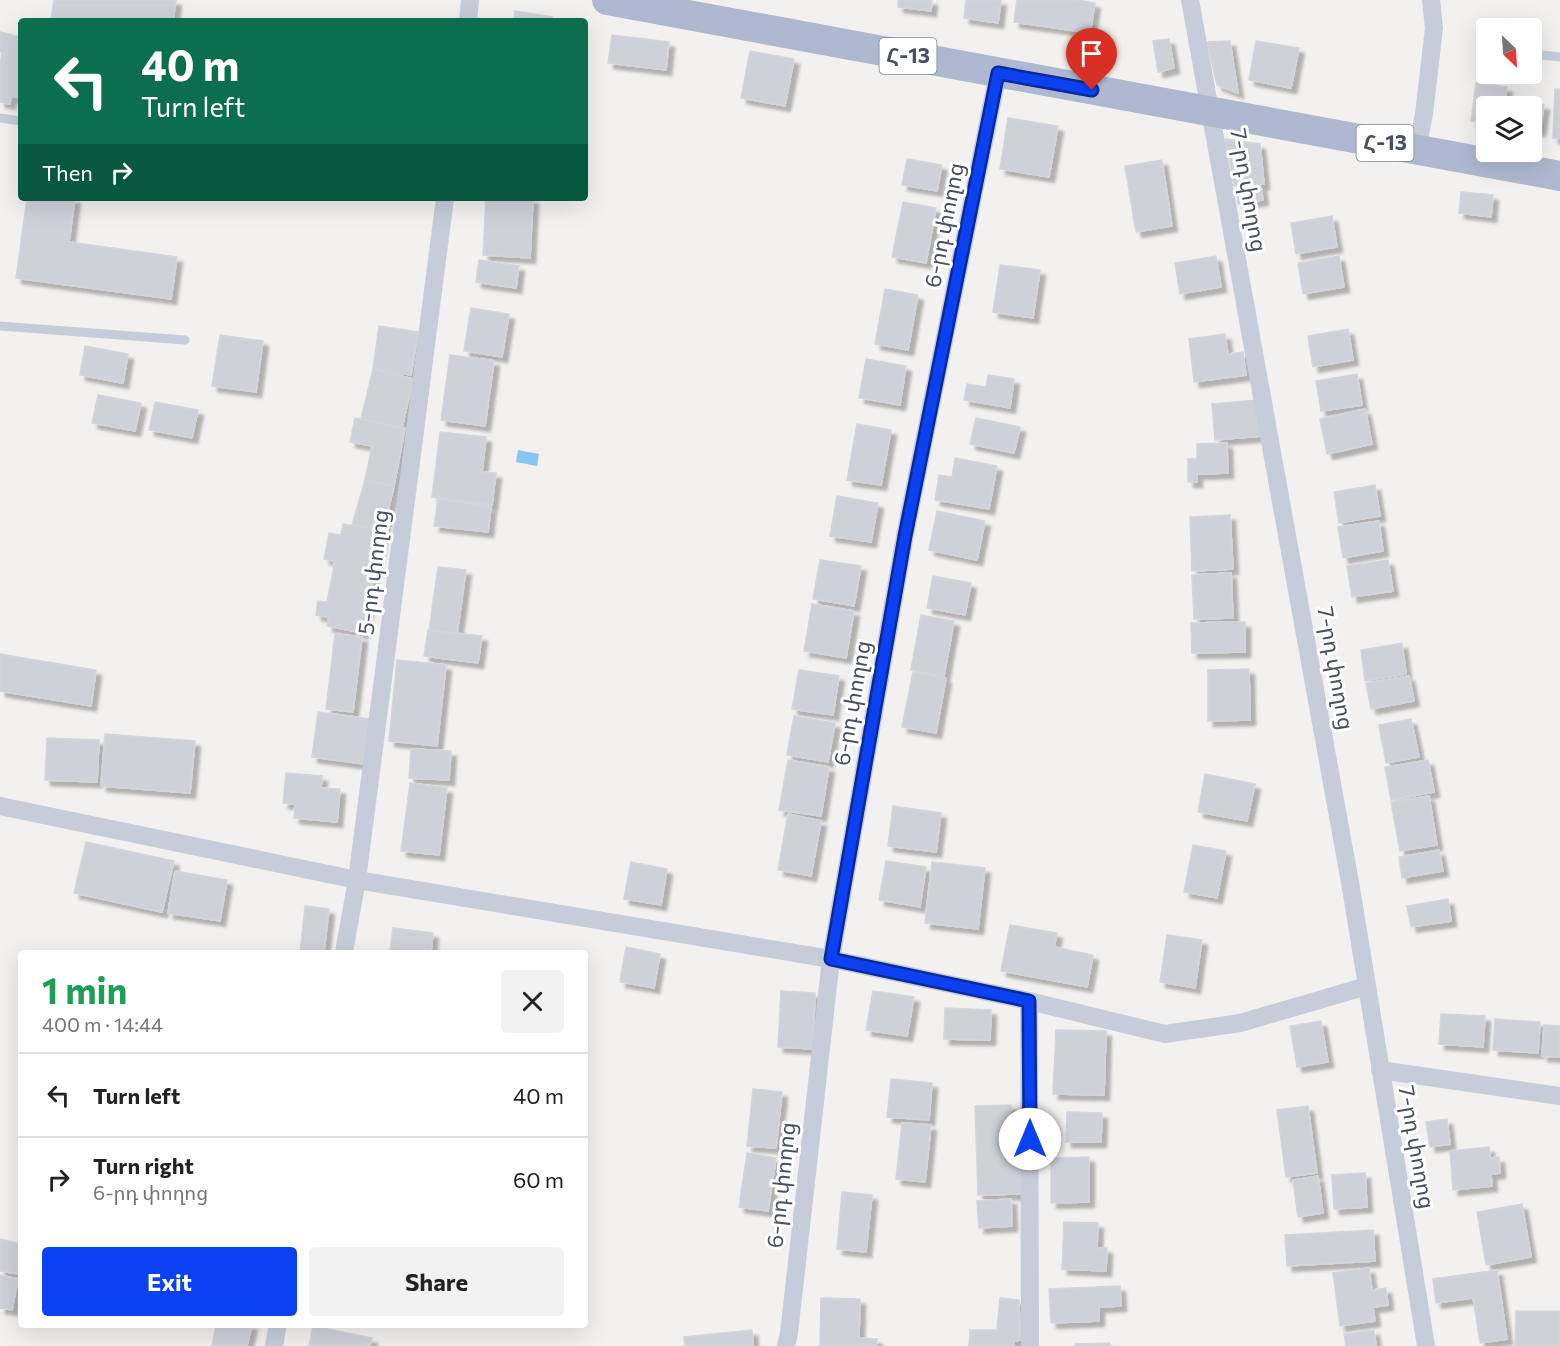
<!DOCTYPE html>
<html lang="en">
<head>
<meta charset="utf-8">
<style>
  body { margin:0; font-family:Commissioner,"Noto Sans Armenian",sans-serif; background:#f2f2f2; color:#222; height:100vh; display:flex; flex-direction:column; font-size:22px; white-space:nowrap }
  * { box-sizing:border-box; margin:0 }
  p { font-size:20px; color:#767676 }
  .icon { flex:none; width:33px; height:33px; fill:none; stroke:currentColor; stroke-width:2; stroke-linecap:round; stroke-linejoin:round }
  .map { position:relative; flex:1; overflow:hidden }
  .drawer { position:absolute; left:18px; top:950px; width:570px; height:378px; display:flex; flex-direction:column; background:#fff; border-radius:6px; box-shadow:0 6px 24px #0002 }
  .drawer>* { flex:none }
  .guide { position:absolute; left:18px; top:18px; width:570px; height:183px; border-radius:6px; box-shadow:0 6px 24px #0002; background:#0b6e4f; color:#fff; overflow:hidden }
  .needle { width:39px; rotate:155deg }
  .buttons { position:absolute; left:1476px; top:18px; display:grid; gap:12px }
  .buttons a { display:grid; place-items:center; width:66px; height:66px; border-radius:6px; background:#fff; box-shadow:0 6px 24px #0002; font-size:30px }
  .pin { position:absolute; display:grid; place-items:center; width:51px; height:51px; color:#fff; margin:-62px -26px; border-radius:50% 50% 50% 0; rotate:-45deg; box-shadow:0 0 6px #0007 }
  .pin .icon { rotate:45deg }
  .me { position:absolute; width:66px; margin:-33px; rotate:0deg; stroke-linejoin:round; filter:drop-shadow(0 0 4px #0008) }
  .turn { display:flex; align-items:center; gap:21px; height:126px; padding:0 24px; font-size:27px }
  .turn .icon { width:78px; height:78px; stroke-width:2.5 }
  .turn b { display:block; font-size:42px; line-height:51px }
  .then { display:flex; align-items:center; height:57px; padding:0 24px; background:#0003; gap:12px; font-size:22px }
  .round { display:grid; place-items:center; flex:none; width:63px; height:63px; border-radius:6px; background:#f2f2f2 }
  .summary { display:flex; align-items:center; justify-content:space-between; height:102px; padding:0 24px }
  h1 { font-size:36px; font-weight:700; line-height:45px; color:#1e9e55 }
  .action { display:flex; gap:12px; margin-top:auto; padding:12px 24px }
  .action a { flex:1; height:69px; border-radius:6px; background:#0c41f2; color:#fff; font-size:24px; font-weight:700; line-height:69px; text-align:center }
  .action a+a { background:#f2f2f2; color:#222 }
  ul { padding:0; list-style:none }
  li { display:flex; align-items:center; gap:18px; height:84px; padding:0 24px; border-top:2px solid #e0e0e0 }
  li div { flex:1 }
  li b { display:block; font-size:22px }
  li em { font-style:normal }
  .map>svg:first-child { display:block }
</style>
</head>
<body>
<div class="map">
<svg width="1560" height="1346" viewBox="0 0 1560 1346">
  <defs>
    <filter id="shadow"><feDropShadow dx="5.5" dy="5.5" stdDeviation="1.5" flood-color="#0004"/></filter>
  </defs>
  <rect width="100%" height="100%" fill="#f3f1f0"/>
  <!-- water -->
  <path fill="#86c6f3" d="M518,450L539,454L537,466L516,462Z"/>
  <!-- building -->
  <path fill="#cfd1d8" stroke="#d4d5dc" stroke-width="1.5" filter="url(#shadow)" d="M54,0H176L173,21H51Z
    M898,0H932L931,11L898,7Z
    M966,0H1001L998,23L964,18Z
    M1017,0H1078L1095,3L1090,33L1014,22Z
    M515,11L552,17V21H514Z
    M0,32L21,37V98L11,96L10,104L0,102V65L2,52H0Z
    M612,35L669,42L666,70L608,63Z
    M1169,39L1174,68L1158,72L1153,41Z
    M1230,41L1238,93L1217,85L1207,42Z
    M1256,41L1299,48L1291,88L1249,80Z
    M750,51L794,59L785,106L741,98Z
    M1476,83L1507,87L1504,106H1486V123L1471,121Z
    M1555,89H1560V138H1553Z
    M1512,100L1544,105L1540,131L1532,130V106H1511Z
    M1008,118L1058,126L1049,177L1000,169Z
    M1225,139L1260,144L1264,184L1234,186Z
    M907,159L942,165L937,191L902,185Z
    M1162,160L1172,226L1136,232L1125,166Z
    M1261,186L1263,200L1238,204L1236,189Z
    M1461,192L1493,195L1491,217L1459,213Z
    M27,198H75L69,242L177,257L171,299L16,278Z
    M486,198H533L530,258L483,255Z
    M903,202L936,208L926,263L892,257Z
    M1332,216L1337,247L1296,254L1291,223Z
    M1216,256L1221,287L1180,294L1175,263Z
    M1339,256L1344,287L1303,294L1298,263Z
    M479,260L519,266L516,288L476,282Z
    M1000,265L1040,270L1033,318L993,312Z
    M885,289L918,295L908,350L875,344Z
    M471,308L509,314L502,357L464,351Z
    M379,326L418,332L411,375L373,369Z
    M1348,329L1353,360L1313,367L1308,336Z
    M1225,334L1228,354L1243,352L1246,375L1194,382L1189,339Z
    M220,335L263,341L256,392L212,386Z
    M85,346L128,354L123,383L80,375Z
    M450,355L494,361L485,426L441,420Z
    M866,359L906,366L900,405L859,398Z
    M373,369L413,379L402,428L361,419Z
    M1357,374L1362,405L1321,411L1316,381Z
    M988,375L1014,379L1010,408L964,400L967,384L986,387Z
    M98,395L141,403L135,431L92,423Z
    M1257,400L1261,436L1215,440L1212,404Z
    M155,402L198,410L192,438L149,430Z
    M1365,409L1372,444L1327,454L1320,419Z
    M355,418L405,428L394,486L365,480L372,446L350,442Z
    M976,418L1020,427L1014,453L970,444Z
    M857,424L891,430L881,485L847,480Z
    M440,432L486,437L482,472L496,473L492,505L432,497Z
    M1227,443L1228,473L1197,474V482H1188V459H1197V444Z
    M955,458L997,466L989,509L935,500L939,475L952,477Z
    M365,480L394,486L383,531L352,525Z
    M1375,485L1380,516L1339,523L1334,492Z
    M837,496L878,503L871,542L830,536Z
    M438,499L491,507L488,532L434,526Z
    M937,511L985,521L977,560L929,550Z
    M1230,515L1233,569L1192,571L1190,517Z
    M1379,521L1383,551L1343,558L1338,527Z
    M343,524L383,531L363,633L327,626L329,617L316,615L318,601L327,602L335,561L324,559L329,533L341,535Z
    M820,560L861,566L854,606L813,599Z
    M1388,560L1393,591L1352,597L1347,566Z
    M438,567L466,570L457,634L429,630Z
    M1231,573L1233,618L1194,619L1192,575Z
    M933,576L971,583L965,615L927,608Z
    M812,604L854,611L846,658L804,651Z
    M921,615L954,621L944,676L911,670Z
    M1245,622V652L1192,653L1191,623Z
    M428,630L482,636L478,663L424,656Z
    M335,634L362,637L353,712L326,709Z
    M1402,643L1406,674L1365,681L1361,650Z
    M0,654L96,670L91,706L0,691Z
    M397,660L446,665L437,746L389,741Z
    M1249,669L1250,720L1208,721V670Z
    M799,670L839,676L833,715L792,709Z
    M913,672L946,678L936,733L902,727Z
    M1409,676L1414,701L1371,709L1366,683Z
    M318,712L370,719L364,764L312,757Z
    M794,716L835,723L828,762L787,755Z
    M1411,719L1419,757L1386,763L1379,725Z
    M105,734L195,741L190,793L101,786Z
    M47,738L99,740L97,782L45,780Z
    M411,749L451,751L449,780L409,778Z
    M788,760L829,767L821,816L779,810Z
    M1428,760L1434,792L1391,800L1385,767Z
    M286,773L322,776L321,788L340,789L337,822L294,818L295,804L283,803Z
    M1205,774L1255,784L1247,821L1198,812Z
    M410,783L447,788L439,855L401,851Z
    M1429,796L1437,845L1400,851L1391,802Z
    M893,806L941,813L936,852L888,846Z
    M788,814L821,821L811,876L778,870Z
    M86,842L174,861L162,912L74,893Z
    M1193,845L1226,851L1217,898L1184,892Z
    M1439,850L1443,871L1402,878L1399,857Z
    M886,861L926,867L920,907L879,900Z
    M631,862L667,869L661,905L624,899Z
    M932,862L985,868L978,929L925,923Z
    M175,871L227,880L220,921L168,913Z
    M1448,899L1451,921L1411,927L1407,906Z
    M305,906L329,909L324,952H300Z
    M1010,925L1057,933L1054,947L1093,955L1087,987L1001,971Z
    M393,928L433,933L431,952H390Z
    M1167,935L1202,940L1195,988L1160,982Z
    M626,947L660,954L654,988L620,982Z
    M781,991L815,993L813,1049L778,1047Z
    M873,991L914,997L907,1036L866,1030Z
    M945,1008L991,1010L990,1040L944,1039Z
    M1441,1014L1485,1016L1483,1047L1439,1044Z
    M1495,1019L1540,1022L1538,1053L1493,1050Z
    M1321,1021L1328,1062L1297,1067L1290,1026Z
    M1544,1025L1560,1026V1057L1542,1056Z
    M1056,1030L1106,1031L1104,1095L1053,1094Z
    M891,1079L932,1083L929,1120L887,1117Z
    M753,1089L782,1092L776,1148L747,1146Z
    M1011,1105L1013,1163L1021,1162L1022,1194L978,1195L975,1106Z
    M1308,1106L1317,1173L1286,1177L1277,1110Z
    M1067,1112L1102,1113L1101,1142H1066Z
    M1447,1119L1450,1144L1430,1147L1426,1122Z
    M902,1123L931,1125L925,1182L896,1179Z
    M1489,1147L1490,1158L1499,1157L1500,1173L1491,1174L1492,1186L1453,1190L1450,1151Z
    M747,1153L776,1158L768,1211L739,1207Z
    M1089,1157V1202L1051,1203V1158Z
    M1365,1173L1367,1207L1334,1209L1332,1175Z
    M1318,1176L1323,1213L1298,1217L1293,1180Z
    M842,1192L872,1195L866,1252L837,1249Z
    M1011,1199L1012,1226L979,1228L977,1201Z
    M1522,1204L1531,1257L1486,1265L1477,1212Z
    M1064,1222L1098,1223L1097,1248H1107L1106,1271L1062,1269Z
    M1373,1230L1375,1261L1287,1266L1285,1235Z
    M0,1239L21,1244L19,1274L0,1271Z
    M1369,1268L1372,1290L1386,1288L1388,1305L1373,1307L1375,1321L1340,1326L1333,1273Z
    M1497,1270L1507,1339L1480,1343L1473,1298L1436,1303L1433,1279Z
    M0,1275L18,1279L12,1310L0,1308Z
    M1120,1286L1121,1306L1099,1307V1321L1051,1323L1049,1289Z
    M821,1298L860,1299L859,1338L877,1339L876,1346H820Z
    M1000,1298L1019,1300L1020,1340L1014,1341V1346H969L970,1330H997Z
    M1516,1311H1560V1346H1515Z
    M216,1324H252L247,1346H212Z
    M313,1326L372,1338L370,1346H309Z
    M752,1330L753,1346H685L684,1337Z
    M1374,1330L1376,1346H1346L1344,1334Z
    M1110,1343V1346H1075V1344Z"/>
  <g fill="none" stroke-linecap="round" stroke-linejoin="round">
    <!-- service -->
    <path stroke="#c6ccd9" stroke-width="9" d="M1533,54L1560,57
      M0,118L21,121
      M0,326L185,340"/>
    <!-- minor -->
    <path stroke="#c6ccd9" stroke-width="18" d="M1190,0L1351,888L1426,1346
      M468,21L470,0
      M1417,149L1424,114L1434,28L1431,0
      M0,806L357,880L831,959L1029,1001L1165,1034L1240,1023L1367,986
      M344,952L357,880L445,198
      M1029,1001L1030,1346
      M1380,1070L1560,1096
      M274,1346L278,1324
      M786,1346L789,1333L831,959L905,535L998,73"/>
    <!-- primary -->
    <path stroke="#aeb9d1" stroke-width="30" d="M607,0C924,60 1242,116 1560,176"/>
  </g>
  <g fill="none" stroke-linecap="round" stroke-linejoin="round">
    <defs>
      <path id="route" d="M1030,1139L1029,1001L831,959L905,536L998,73L1092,90"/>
    </defs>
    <!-- route casing -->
    <use href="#route" stroke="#082a9d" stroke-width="15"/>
    <!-- route -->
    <use href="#route" stroke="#0c41f2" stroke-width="10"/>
  </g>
  <g text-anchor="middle" stroke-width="6" stroke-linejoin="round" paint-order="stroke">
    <!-- shield labels -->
    <g fill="#fff" stroke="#7e8490" stroke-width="1.5">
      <rect x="879.5" y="38" width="57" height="36" rx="4.5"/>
      <rect x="1356.5" y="125" width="57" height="36" rx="4.5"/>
    </g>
    <g font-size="21" font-weight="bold" fill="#474f60">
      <text x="908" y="63">Հ-13</text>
      <text x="1385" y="150">Հ-13</text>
    </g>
    <!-- street labels -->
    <g font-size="22" fill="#474f60" stroke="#fff">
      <text transform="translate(1249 190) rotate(80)" y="8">7-րդ փողոց</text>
      <text transform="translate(944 225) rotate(-79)" y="8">6-րդ փողոց</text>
      <text transform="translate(373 572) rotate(-83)" y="8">5-րդ փողոց</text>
      <text transform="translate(1336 668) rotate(80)" y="8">7-րդ փողոց</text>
      <text transform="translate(852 703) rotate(-80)" y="8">6-րդ փողոց</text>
      <text transform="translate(1417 1147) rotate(80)" y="8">7-րդ փողոց</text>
      <text transform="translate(781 1185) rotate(-84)" y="8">6-րդ փողոց</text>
    </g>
  </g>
</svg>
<div class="buttons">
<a><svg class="needle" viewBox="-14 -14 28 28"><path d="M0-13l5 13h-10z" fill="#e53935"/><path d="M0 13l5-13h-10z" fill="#767676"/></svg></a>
<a><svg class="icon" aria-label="layers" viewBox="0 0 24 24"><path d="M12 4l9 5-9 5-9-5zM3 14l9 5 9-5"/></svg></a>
</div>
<div class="pin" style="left:1092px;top:90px;background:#d93025"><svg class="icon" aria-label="arrive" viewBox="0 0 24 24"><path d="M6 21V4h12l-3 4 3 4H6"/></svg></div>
<svg class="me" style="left:1030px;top:1139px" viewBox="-20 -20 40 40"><circle r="19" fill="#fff"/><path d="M0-13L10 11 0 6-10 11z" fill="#0c41f2"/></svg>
<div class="guide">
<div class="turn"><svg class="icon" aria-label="left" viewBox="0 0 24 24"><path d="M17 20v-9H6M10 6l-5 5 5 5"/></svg><div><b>40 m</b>Turn left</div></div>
<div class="then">Then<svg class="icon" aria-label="right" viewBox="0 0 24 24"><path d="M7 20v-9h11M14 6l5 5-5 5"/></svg></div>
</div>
<section class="drawer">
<div class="summary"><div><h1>1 min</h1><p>400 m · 14:44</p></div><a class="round"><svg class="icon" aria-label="close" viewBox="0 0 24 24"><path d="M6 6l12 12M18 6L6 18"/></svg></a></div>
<ul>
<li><svg class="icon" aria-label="left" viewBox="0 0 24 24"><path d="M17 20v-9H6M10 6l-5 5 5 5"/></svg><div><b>Turn left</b></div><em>40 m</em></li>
<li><svg class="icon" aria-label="right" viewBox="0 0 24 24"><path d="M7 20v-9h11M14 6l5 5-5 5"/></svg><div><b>Turn right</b><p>6-րդ փողոց</p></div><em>60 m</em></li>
</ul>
<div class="action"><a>Exit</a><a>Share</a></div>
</section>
</div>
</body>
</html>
